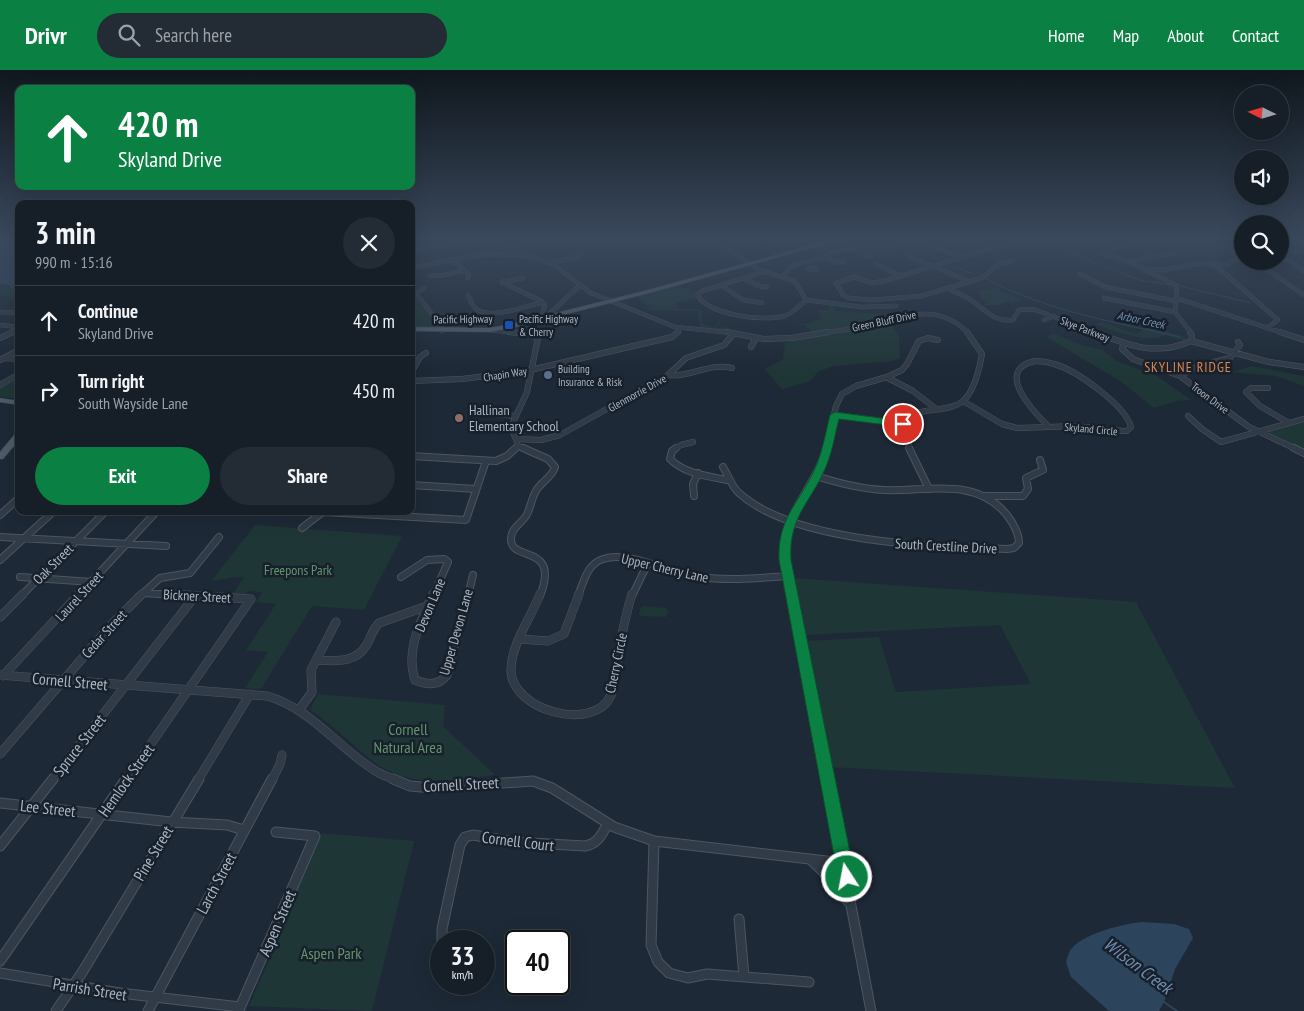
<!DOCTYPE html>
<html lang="en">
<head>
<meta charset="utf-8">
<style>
  body { margin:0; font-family:"PT Sans Narrow",sans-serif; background:#232c34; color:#f1f3f6; height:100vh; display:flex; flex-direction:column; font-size:19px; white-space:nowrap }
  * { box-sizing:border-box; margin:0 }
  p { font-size:16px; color:#9ea2a8 }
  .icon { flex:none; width:28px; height:28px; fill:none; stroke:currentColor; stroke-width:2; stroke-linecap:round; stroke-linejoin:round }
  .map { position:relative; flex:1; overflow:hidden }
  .side { position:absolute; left:15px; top:130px; width:400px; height:315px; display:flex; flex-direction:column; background:#161f28; border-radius:10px; box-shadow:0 5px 20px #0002,0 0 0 1px #353d45 }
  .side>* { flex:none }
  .hud { position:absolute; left:15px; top:15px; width:400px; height:105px; border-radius:10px; box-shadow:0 5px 20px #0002,0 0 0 1px #353d45; background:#0b8043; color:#fff; overflow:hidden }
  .needle { width:32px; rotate:275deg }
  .buttons { position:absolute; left:1234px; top:15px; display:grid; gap:10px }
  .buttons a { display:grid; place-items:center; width:55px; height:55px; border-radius:50%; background:#161f28; box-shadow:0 5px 20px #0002,0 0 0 1px #353d45; font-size:25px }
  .speed { position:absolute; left:430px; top:860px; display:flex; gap:10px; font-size:25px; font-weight:700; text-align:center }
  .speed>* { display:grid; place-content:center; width:65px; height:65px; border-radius:50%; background:#161f28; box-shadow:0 5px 20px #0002,0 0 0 1px #353d45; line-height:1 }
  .speed small { font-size:12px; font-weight:400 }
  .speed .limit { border:2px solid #111; border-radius:8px; background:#fff; color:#111 }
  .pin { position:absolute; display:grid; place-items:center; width:42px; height:42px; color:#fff; margin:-21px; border:2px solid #fff; border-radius:50%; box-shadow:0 1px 5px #0007 }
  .me { position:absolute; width:55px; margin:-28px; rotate:349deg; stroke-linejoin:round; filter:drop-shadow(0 0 4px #0008) }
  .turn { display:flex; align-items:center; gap:18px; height:105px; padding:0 20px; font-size:22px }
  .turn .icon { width:65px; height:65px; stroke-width:2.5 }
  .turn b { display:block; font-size:35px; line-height:42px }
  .round { display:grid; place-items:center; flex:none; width:52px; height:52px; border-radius:26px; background:#232c34 }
  .summary { display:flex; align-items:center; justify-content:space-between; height:85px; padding:0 20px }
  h1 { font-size:30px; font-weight:700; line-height:38px }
  .cta { display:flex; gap:10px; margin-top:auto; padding:10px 20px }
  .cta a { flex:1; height:58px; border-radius:30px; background:#0b8043; color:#fff; font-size:20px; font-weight:700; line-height:58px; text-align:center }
  .cta a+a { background:#232c34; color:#f1f3f6 }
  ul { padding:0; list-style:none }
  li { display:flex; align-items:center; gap:15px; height:70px; padding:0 20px; border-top:1px solid #353d45 }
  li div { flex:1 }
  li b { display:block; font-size:19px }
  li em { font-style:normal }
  header { display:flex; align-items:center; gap:30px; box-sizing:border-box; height:70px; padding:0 25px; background:#0b8043; color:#fff }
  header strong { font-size:24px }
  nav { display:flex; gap:28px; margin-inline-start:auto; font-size:18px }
  .search { width:350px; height:45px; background:#232c34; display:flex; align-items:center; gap:12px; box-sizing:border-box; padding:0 18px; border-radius:28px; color:#9ea2a8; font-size:19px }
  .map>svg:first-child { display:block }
</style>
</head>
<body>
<header>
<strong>Drivr</strong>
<div class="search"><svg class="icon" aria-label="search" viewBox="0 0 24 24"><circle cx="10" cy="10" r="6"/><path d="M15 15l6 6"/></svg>Search here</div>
<nav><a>Home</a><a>Map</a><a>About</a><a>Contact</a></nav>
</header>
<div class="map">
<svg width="1304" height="941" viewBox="0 0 1304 941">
  <rect width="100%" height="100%" fill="#1d2936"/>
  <!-- green -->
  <path fill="#1f3637" d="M950,170H1012L977,181Z
    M1163,170H1183L1218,180L1220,183L1218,187H1188L1174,177L1181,174Z
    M0,214L9,215L13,219L19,218V237L5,241L19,235L12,229L0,225Z
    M678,216L696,222L694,225L695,229L677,232L678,239H698L705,242L701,244L703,254L715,257L719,250L721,251L717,258L728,257L731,261L701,258L697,241H651L637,226Z
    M994,218L1023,230L1012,231L1021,237L1009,231L999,235H987L977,221Z
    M411,220L441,258L411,257Z
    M827,234L832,235L836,241L884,244L899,266L900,288L893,291L833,296L818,302L810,311L782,319L764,299L783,290L785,272L792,271L790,267L811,262L805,255L794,254L811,253L821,248L818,240H830Z
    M1160,249L1163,250L1161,252L1168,262L1187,267L1184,271L1166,265C1143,274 1116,261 1095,254L1101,252L1136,264Z
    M1053,263L1085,276L1101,279L1117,291L1157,306L1191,330L1177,331L1154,338L1120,311L1046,267Z
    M1252,296L1304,306V316L1276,306L1231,302Z
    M19,305V329L0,327V316Z
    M1304,351V381L1266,363L1270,361Z
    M255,455L402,466L364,540L312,536L261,619L245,618L268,582L246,580L276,534L256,532L262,522L248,521L245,526L232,525L244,507C232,506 224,511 212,510Z
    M794,508L1136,532L1235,718L829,697L806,571L879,567L896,622L1031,614L1000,555L805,565Z
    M643,536L666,538L668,541L666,547L641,546L639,544L641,537Z
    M318,624L445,635L443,656L495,705C449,710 410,720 370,689C349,672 333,655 310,640Z
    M322,763L414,771L372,941L249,936L277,872L287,840Z"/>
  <!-- water -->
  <path fill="#2d445d" d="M0,170H19V218L12,219L9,215L0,214Z
    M1142,852L1174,854L1189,859L1193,868L1175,899L1164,932L1159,941H1109L1071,907L1066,892C1067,888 1069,881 1072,878C1085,863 1123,854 1142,852Z"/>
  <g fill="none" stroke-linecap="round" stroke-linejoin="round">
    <!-- stream-far1 -->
    <path stroke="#2d445d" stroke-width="1" d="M899,170C913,173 925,184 939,189
      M1032,170L1053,176L1139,210L1172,215
      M1280,171L1304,177
      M954,197L974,204
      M987,209C1047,241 1114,252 1180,267
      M1181,216L1251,233"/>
    <!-- stream -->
    <path stroke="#2d445d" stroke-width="2" d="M1164,932L1177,941"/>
    <defs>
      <path id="minor-far4" d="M711,170L731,180L759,200L795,211L806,230C800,235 792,244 784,246C763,252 709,245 697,225L702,221L764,202
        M920,170L961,188
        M1129,170L1124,176L1102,183L1132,193L1177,216L1175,242L1191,263
        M1203,170L1225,177L1241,186
        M1280,180L1298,182
        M411,182L460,170
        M833,182L870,175L893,178
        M512,183L504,178L531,170
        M865,183L871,185L865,186Z
        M909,186L968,211
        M826,187L838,193L844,192L836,191
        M451,189L469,204L468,208
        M1280,189L1289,190L1304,201
        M1013,191L1000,193L982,208L921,226L871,230L849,228L843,225L836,213L854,207L872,213L884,211L1019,170
        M1130,191L1176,183
        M1255,191L1304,225
        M549,193L578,187
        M1213,193L1278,250L1267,258
        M876,194L901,206
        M813,197L817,200L808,199Z
        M411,198L483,184L520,185L537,188L554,195L591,223L675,257L734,263
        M1147,199L1164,200L1197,194H1228L1242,186
        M1080,204L1105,217L1176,231
        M430,206L445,205L465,200
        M783,206L791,196L826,187L832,183L820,175
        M523,208L502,212L543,232L545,235L542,245L545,248L579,216
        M745,209L759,216L767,217
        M721,215L743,230L762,233
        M424,218L416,223L441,256L442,261
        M946,218C953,221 961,224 968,228C983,237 993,253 1013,250L1019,240L1033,239L1097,263
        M468,225C470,230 472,236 476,239C491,250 526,236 543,232
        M1104,228L1175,242
        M1176,228L1283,263
        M806,230L862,237L896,236
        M0,242L19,243
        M1044,250L1054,246
        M0,255L19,257
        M489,260L522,263
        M10,263L19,259
        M677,263L680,258
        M820,263C836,261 851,259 867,256C905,247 937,231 968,263"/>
      <path id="minor-far3" d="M509,262L529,264L538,268L527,322L511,357L517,372
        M727,262L764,269L791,268L828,262
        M1094,262C1128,275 1156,287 1191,271L1192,265L1190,262
        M1280,262L1304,270
        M0,268L13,262
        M1191,271L1269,292L1304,297
        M1124,273L1122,279L1133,289L1180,306L1249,357L1296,379
        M751,277L756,268
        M4,288L19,289
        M0,290L19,280
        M1035,291C1042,291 1048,292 1054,294C1076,300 1125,335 1131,357L1127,361H1123L1075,356L1049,357C1034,342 993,300 1035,291Z
        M411,303L420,287L426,283
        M668,305C691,308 709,292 732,298
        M1180,306L1198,296L1230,288L1240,275L1238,272
        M888,308L913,321L935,338
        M411,311L462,309L526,301L672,267L678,262
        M0,315L19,304
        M1268,318H1251L1246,322L1260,336L1289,353
        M963,331L1002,354L1017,358L1049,357
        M476,342L515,346
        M835,345L907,354
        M1188,346L1202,359L1221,372L1304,349
        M517,369L541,370L560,365L668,305L686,288L724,275L734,263
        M518,376L526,379
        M514,379L518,376
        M674,379L681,375L693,372
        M826,379L836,336L842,324L856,316L887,307L902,300L907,294L919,271L928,268L938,270
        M910,379C892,326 941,349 963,331C974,322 980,297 982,284L967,262"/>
      <path id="minor-far2" d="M523,378L548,389L555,397C552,408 541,411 536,421C531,429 531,438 526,446C521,454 512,457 511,468C509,493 561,472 540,526
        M676,378L672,381L670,389C685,404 707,406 727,410
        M909,378L929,419
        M1294,378L1304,383
        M411,386L496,391L507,386L516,378
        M723,397C728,405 732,417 739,423C794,473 935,477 1007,479L1014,478L1019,473C1019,462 1013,453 1007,445C975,406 928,422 884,420C861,419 838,413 816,406
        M411,415L476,419
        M694,426L693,414L698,403
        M986,426H1023L1028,419L1026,408L1043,400L1040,390
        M324,442L466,450L486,391
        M0,445L19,428
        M302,458L324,441
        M0,467L166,476
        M0,490L54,441
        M20,507L92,512
        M401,507L427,490L444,489L448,492L433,526
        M143,523L192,526
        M21,526L106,441
        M78,526L157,441
        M140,526L160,508L190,503L219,467
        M468,526L473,505
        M578,526C584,511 587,494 603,489C630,480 671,504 700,507C729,511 759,508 788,506
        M632,526L647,495
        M792,526C789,510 784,493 784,476C786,441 818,413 826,378"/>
      <path id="minor-far1" d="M169,524L251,529
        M433,524C421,551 405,580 415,610C427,615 439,616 447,605L468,524
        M540,524C531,548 512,572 511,599C510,641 595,663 611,625C615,616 615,602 617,591C621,569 625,546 632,524
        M792,524L827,710
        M0,547L23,524
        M519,569L548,571L564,564L579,524
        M316,590C335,591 356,594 367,574C371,567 373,559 379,553L427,536
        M0,605L267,626C310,638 338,677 374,700C381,705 389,707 396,710
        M3,606L79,524
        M299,640L312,622L311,600L336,552
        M0,684L110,556L142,524
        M52,710L195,526
        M126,710L251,529
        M198,710L250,624
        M272,710L280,694L282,685"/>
      <path id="minor" d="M393,709L410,716L433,718L533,711L552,718L614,757L654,771L844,793
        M827,709L871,941
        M0,733L171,752L227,755L244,760
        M654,771L651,875L658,892L669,903L688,908L707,904L809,912
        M0,776L53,709
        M810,789L831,809L851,835
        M739,849L744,907
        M442,871V859L460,775L465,767L473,765L514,772L585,776C598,774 602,764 608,753
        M0,891L126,709
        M0,903L120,923L240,937
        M239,940L315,766L276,762
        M56,941L83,901L199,709
        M148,941L272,709"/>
      <path id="major" d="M831,170H840L653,222L512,258L489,262L411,261V257L489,258L512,254L644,221Z
        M0,328L19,331V335L0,332Z
        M16,363H19V370L3,389H0V382Z"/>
    </defs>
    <!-- minor-far4 casing -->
    <use href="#minor-far4" stroke="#4c5662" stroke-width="4.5"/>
    <!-- minor-far3 casing -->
    <use href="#minor-far3" stroke="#4c5662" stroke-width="6"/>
    <!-- minor-far2 casing -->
    <use href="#minor-far2" stroke="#4c5662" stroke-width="8"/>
    <!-- minor-far1 casing -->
    <use href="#minor-far1" stroke="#4c5662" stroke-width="9"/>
    <!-- minor casing -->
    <use href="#minor" stroke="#4c5662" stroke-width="11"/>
    <!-- major casing -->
    <use href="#major" stroke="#3a4450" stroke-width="1"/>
    <!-- minor-far4 -->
    <use href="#minor-far4" stroke="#313b47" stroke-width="4"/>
    <!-- minor-far3 -->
    <use href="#minor-far3" stroke="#313b47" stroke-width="5"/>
    <!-- minor-far2 -->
    <use href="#minor-far2" stroke="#313b47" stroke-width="6"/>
    <!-- minor-far1 -->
    <use href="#minor-far1" stroke="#313b47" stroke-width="8"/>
    <!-- minor -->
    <use href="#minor" stroke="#313b47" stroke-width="9"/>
    <!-- major -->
    <use href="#major" fill="#4e5a67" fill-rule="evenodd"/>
  </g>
  <!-- sky -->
  <linearGradient id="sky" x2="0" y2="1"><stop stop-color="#10171e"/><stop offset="0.56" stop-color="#3a495d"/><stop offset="1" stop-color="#3a495d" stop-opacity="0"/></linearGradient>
  <rect width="1304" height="302" fill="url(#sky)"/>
  <!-- route -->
  <path fill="#0b8043" stroke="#07532c" d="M835,342L903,351L908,354L903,357L839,349C835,363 833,380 827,394C813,431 788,445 791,490L855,807L853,813L847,816L841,813L838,807L779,490C777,446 802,431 817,394C823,379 826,361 830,345Z"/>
  <!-- markers -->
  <rect fill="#1a4fb4" stroke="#17202b" stroke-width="2" x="504" y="250" width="10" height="10" rx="2.5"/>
  <circle fill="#5c6f8a" stroke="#17202b" stroke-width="2" cx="548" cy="305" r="5"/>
  <circle fill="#8d6e63" stroke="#17202b" stroke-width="2" cx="459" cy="348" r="5"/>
  <g text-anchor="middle" stroke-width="5" stroke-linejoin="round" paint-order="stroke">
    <!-- far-street labels -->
    <g font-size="11" fill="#aab6c4" stroke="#17202b">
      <text transform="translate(463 249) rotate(-1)" y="4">Pacific Highway</text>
      <text transform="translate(884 251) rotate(-12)" y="4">Green Bluff Drive</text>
      <text transform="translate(1085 259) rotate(21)" y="4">Skye Parkway</text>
      <text transform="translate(505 304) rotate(-9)" y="4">Chapin Way</text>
      <text transform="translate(637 323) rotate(-29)" y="4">Glenmorrie Drive</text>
      <text transform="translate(1210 328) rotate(37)" y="4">Troon Drive</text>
      <text transform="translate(1091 359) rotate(5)" y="4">Skyland Circle</text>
    </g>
    <!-- far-poi labels -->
    <g font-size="11" fill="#aab6c4" stroke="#17202b" text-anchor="start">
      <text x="519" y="253">Pacific Highway<tspan x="519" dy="13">&amp; Cherry</tspan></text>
      <text x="558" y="303">Building<tspan x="558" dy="13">Insurance &amp; Risk</tspan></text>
    </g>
    <!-- far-water labels -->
    <g font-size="12" font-style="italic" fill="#708eb0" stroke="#17202b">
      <text transform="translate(1141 250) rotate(12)" y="4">Arbor Creek</text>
    </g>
    <!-- far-quarter labels -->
    <g font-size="14" letter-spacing="1" fill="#da8650" stroke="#17202b">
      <text x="1188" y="302">SKYLINE RIDGE</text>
    </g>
    <!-- poi labels -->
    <g font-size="14" fill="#aab6c4" stroke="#17202b" text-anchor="start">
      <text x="469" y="345">Hallinan<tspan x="469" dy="16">Elementary School</tspan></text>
    </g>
    <!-- street labels -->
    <g font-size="14" fill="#aab6c4" stroke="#17202b">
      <text transform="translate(946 476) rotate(3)" y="5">South Crestline Drive</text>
      <text transform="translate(53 494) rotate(-45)" y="5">Oak Street</text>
      <text transform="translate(665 498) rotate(13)" y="5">Upper Cherry Lane</text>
      <text transform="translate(79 526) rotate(-47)" y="5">Laurel Street</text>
      <text transform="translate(197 526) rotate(3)" y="5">Bickner Street</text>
      <text transform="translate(430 535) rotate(-67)" y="5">Devon Lane</text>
      <text transform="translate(456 562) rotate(-74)" y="5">Upper Devon Lane</text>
      <text transform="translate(104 564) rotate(-48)" y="5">Cedar Street</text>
      <text transform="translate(616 593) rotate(-78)" y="5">Cherry Circle</text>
    </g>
    <!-- park labels -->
    <g font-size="14" fill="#61966b" stroke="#17202b">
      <text x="298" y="505">Freepons Park</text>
    </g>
    <!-- near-street labels -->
    <g font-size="16" fill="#aab6c4" stroke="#17202b">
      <text transform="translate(70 611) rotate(5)" y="6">Cornell Street</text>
      <text transform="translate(79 675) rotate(-52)" y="6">Spruce Street</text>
      <text transform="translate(126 710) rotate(-55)" y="6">Hemlock Street</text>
      <text transform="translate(461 714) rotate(-3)" y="6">Cornell Street</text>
      <text transform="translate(48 738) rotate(6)" y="6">Lee Street</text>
      <text transform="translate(518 771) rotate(7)" y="6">Cornell Court</text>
      <text transform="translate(153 783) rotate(-59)" y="6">Pine Street</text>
      <text transform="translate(216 813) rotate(-62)" y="6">Larch Street</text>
      <text transform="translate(277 853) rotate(-67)" y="6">Aspen Street</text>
      <text transform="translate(90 919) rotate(9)" y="6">Parrish Street</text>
    </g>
    <!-- near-park labels -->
    <g font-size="16" fill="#61966b" stroke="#17202b">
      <text x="408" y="665">Cornell<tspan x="408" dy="18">Natural Area</tspan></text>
      <text x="331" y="889">Aspen Park</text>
    </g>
    <!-- near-water labels -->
    <g font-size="18" font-style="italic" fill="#708eb0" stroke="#17202b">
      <text transform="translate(1138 896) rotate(37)" y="6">Wilson Creek</text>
    </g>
  </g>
</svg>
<div class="buttons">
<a><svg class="needle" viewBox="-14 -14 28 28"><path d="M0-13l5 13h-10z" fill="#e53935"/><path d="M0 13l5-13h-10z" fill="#9ea2a8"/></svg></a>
<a><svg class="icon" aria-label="sound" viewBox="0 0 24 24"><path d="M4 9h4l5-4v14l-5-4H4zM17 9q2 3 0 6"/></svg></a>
<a><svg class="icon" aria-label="search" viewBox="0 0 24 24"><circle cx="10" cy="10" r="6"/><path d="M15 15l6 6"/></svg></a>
</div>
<div class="speed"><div>33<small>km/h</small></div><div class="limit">40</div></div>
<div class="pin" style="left:903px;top:354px;background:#d93025"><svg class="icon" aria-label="arrive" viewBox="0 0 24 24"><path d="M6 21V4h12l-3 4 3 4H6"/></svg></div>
<svg class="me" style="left:847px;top:807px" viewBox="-20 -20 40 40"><circle r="17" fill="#0b8043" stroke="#fff" stroke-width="3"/><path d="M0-11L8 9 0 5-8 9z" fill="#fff"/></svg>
<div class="hud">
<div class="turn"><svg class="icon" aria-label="ahead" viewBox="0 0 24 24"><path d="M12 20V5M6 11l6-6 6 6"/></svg><div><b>420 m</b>Skyland Drive</div></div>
</div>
<section class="side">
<div class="summary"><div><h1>3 min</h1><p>990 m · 15:16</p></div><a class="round"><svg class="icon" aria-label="close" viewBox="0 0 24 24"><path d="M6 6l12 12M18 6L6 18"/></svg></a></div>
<ul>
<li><svg class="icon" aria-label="ahead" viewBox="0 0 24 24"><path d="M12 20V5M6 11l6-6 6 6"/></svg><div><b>Continue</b><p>Skyland Drive</p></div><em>420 m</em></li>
<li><svg class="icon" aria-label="right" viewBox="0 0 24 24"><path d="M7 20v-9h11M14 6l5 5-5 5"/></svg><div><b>Turn right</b><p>South Wayside Lane</p></div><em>450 m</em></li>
</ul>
<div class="cta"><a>Exit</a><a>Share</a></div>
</section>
</div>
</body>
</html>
